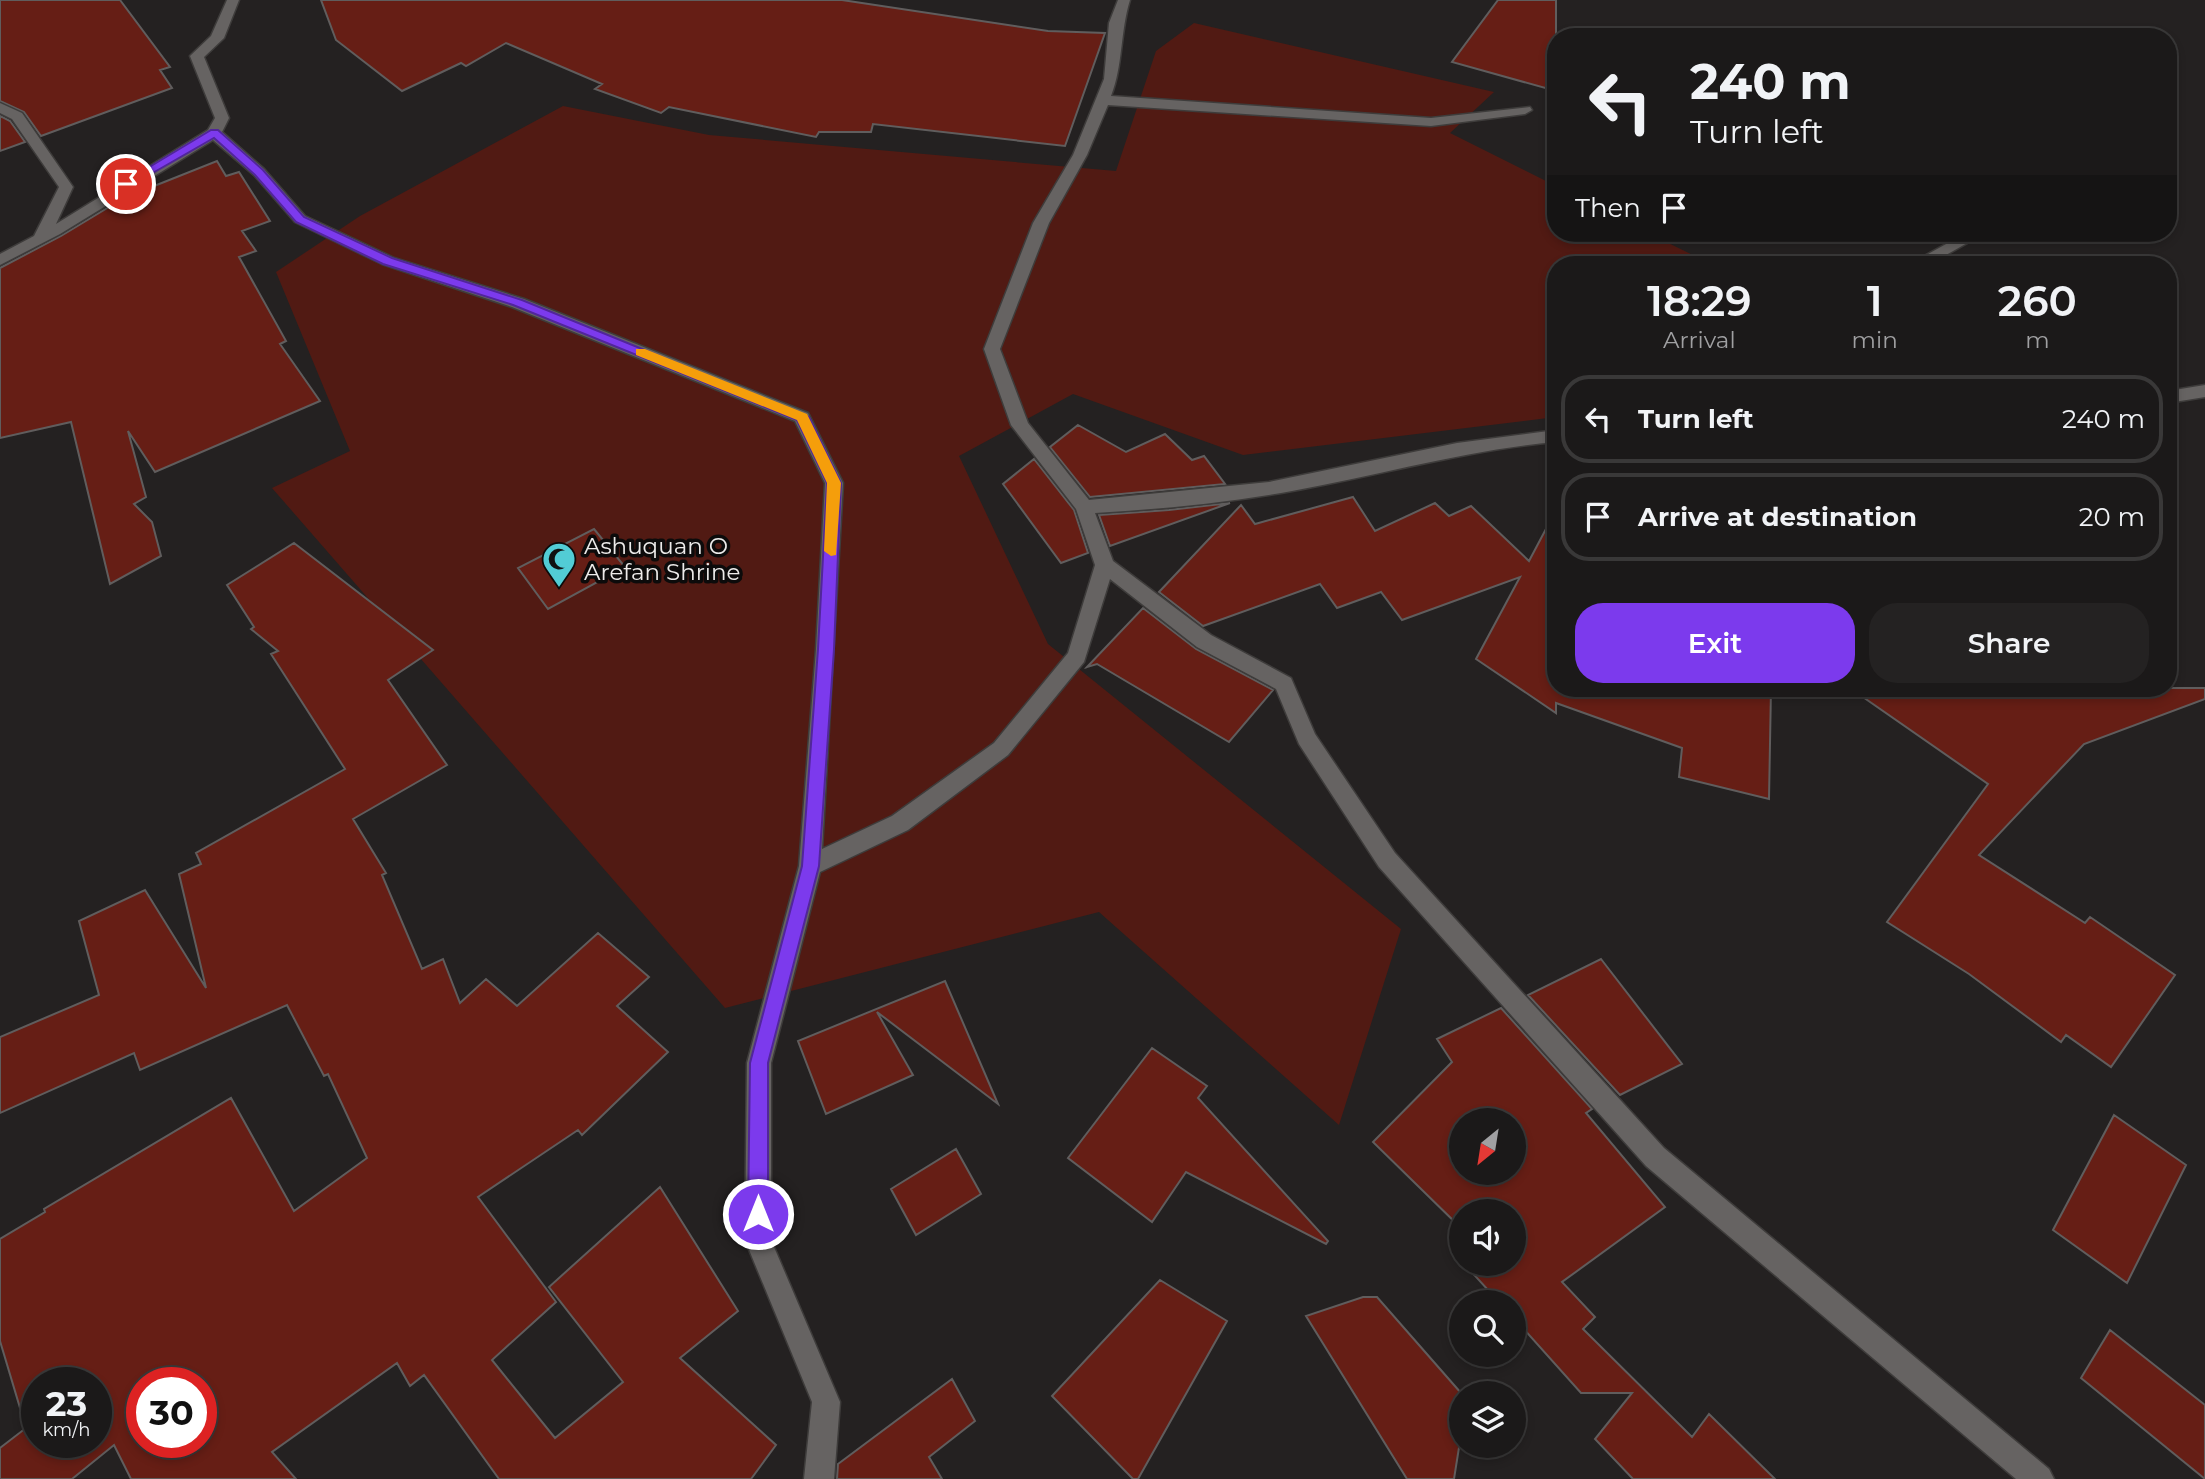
<!DOCTYPE html>
<html lang="en">
<head>
<meta charset="utf-8">
<style>
  body { margin:0; font-family:Montserrat,sans-serif; background:#242222; color:#f1f3f6; height:100vh; display:flex; flex-direction:column; font-size:26px; white-space:nowrap }
  * { box-sizing:border-box; margin:0 }
  p { font-size:23px; color:#a0a0a2 }
  .icon { flex:none; width:38px; height:38px; fill:none; stroke:currentColor; stroke-width:2; stroke-linecap:round; stroke-linejoin:round }
  .map { position:relative; flex:1; overflow:hidden }
  .panel { position:absolute; left:1547px; top:256px; width:630px; height:441px; display:flex; flex-direction:column; background:#1b1919; border-radius:28px; box-shadow:0 4px 10px #0003,0 0 0 2px #393838 }
  .panel>* { flex:none }
  .top-card { position:absolute; left:1547px; top:28px; width:630px; height:214px; border-radius:28px; box-shadow:0 4px 10px #0003,0 0 0 2px #393838; background:#1b1919; color:#f1f3f6; overflow:hidden }
  .needle { width:46px; rotate:210deg }
  .fabs { position:absolute; left:1449px; top:1108px; display:grid; gap:14px }
  .fabs a { display:grid; place-items:center; width:77px; height:77px; border-radius:50%; background:#1b1919; box-shadow:0 4px 10px #0003,0 0 0 2px #393838; font-size:35px }
  .speed { position:absolute; left:21px; top:1367px; display:flex; gap:14px; font-size:35px; font-weight:700; text-align:center }
  .speed>* { display:grid; place-content:center; width:91px; height:91px; border-radius:50%; background:#1b1919; box-shadow:0 4px 10px #0003,0 0 0 2px #393838; line-height:1 }
  .speed small { font-size:18px; font-weight:400 }
  .speed .limit { border:10px solid #d22; background:#fff; color:#111 }
  .pin { position:absolute; display:grid; place-items:center; width:60px; height:60px; color:#fff; margin:-30px; border:4px solid #fff; border-radius:50%; box-shadow:0 2px 7px #0007 }
  .me { position:absolute; width:77px; margin:-38px; rotate:0deg; stroke-linejoin:round; filter:drop-shadow(0 0 5px #0008) }
  .turn { display:flex; align-items:center; gap:24px; height:147px; padding:0 28px; font-size:32px }
  .turn .icon { width:91px; height:91px; stroke-width:2.5 }
  .turn b { display:block; font-size:49px; line-height:60px }
  .then { display:flex; align-items:center; height:66px; padding:0 28px; background:#0003; gap:14px; font-size:26px }
  .eta { display:flex; justify-content:space-evenly; align-items:center; height:119px; text-align:center }
  .eta b { font-size:42px; font-weight:600; line-height:49px }
  .cta { display:flex; gap:14px; margin-top:auto; padding:14px 28px }
  .cta a { flex:1; height:80px; border-radius:28px; background:#7c3aed; color:#fff; font-size:28px; font-weight:600; line-height:80px; text-align:center }
  .cta a+a { background:#242222; color:#f1f3f6 }
  ul { padding:0; list-style:none }
  li { display:flex; align-items:center; gap:21px; height:88px; margin:0 14px 10px; padding:0 14px; border:4px solid #393838; border-radius:28px }
  li div { flex:1 }
  li b { display:block; font-size:26px }
  li em { font-style:normal }
  .map>svg:first-child { display:block }
</style>
</head>
<body>
<div class="map">
<svg width="2205" height="1479" viewBox="0 0 2205 1479">
  <rect width="100%" height="100%" fill="#242121"/>
  <!-- green -->
  <path fill="#511a13" d="M1194,23L1494,92L1450,133L1556,186V233H1648L1711,264H1556V417L1243,455L1073,394L959,456L1048,644L1401,929L1339,1125L1099,912L725,1008L272,488L350,451L276,272L360,216L563,106L709,135L1116,171L1156,51Z"/>
  <!-- building -->
  <path fill="#661e15" stroke="#605d5d" stroke-width="2" fill-rule="evenodd" d="M0,0H120L170,67L160,70L172,88L41,136L24,112L0,101Z
    M321,0H842L1048,31L1105,33L1065,146L873,124L871,132H819L816,137L669,107L661,113L595,89L602,84L506,43L466,66L461,63L402,91L336,40Z
    M1498,0H1556V91L1452,62Z
    M0,116L10,121L25,142L0,151Z
    M217,161L226,176L239,172L270,221L242,231L256,251L239,257L286,341L280,344L320,401L155,472L128,431L146,497L134,504L152,522L161,556L110,584L71,422L0,438V268L61,236L124,198Z
    M1078,425L1126,452L1165,434L1192,460L1204,456L1225,484L1090,497L1050,447Z
    M1034,459L1074,510L1088,553L1061,563L1003,484Z
    M1353,497L1375,531L1435,503L1449,516L1471,506L1529,561L1556,510V688H1771L1769,799L1679,777L1682,748L1556,703V713L1476,659L1520,577L1402,620L1381,592L1337,608L1320,584L1203,626L1159,592L1241,505L1255,524Z
    M1230,503L1110,546L1099,515L1169,510Z
    M594,529L625,567L548,609L518,568Z
    M294,543L433,650L388,680L447,765L353,819L386,873L382,875L422,969L443,959L460,1003L486,979L517,1006L598,933L649,977L617,1006L668,1052L582,1135L578,1130L478,1197L556,1302L492,1360L555,1438L623,1382L549,1287L660,1187L738,1311L680,1358L776,1445L751,1479H499L424,1375L410,1386L397,1363L272,1452L296,1479H131L114,1445L72,1479H0V1448L26,1428L0,1341V1239L45,1212L44,1209L231,1098L294,1211L367,1158L328,1074L324,1076L287,1005L140,1070L134,1053L0,1113V1037L99,995L79,921L145,890L206,988L179,874L201,864L196,853L345,769L271,654L278,651L251,629L254,627L227,585ZM37,1382H96V1442H37ZM142,1382H201V1442H142Z
    M1143,608L1196,649L1273,690L1229,742L1097,664L1087,667Z
    M1850,688H2205V699L2084,744L1979,855L2085,923L2090,917L2175,975L2111,1067L2066,1035L2061,1042L1969,974L1887,922L1988,784Z
    M1601,959L1682,1064L1620,1095L1528,995Z
    M945,981L998,1104L877,1012L913,1075L826,1114L798,1041Z
    M1501,1008L1592,1109L1586,1113L1665,1207L1562,1282L1595,1317L1583,1329L1692,1437L1709,1414L1775,1479H1633L1595,1439L1632,1393H1581L1514,1318V1302H1499L1467,1267L1471,1264H1514V1211H1461V1228L1373,1142L1452,1062L1437,1039ZM1461,1120H1514V1172H1461Z
    M1152,1048L1207,1086L1198,1098L1328,1241L1326,1244L1186,1172L1152,1222L1068,1158Z
    M2114,1115L2186,1165L2127,1283L2053,1230Z
    M956,1149L981,1194L916,1235L891,1189Z
    M1160,1280L1227,1321L1138,1479H1133L1052,1396Z
    M1363,1297H1377L1461,1393V1435L1454,1479H1407L1306,1316Z
    M2110,1330L2205,1405V1479L2081,1378Z
    M952,1379L975,1421L929,1457L942,1479H837L838,1464Z"/>
  <g fill="none" stroke-linecap="round" stroke-linejoin="round">
    <defs>
      <path id="minor" d="M227,0H239L224,38L204,57L229,118L222,132L264,169L305,216L394,258L524,299L808,413L843,483L822,849L892,816L994,743L1068,653L1095,565L1076,509L1011,425L984,349L1033,223L1073,155L1104,79L1109,23L1118,0H1130C1120,32 1123,66 1111,96L1431,118L1530,107L1532,110L1525,114L1431,126L1108,105L1087,155L1049,223L1000,349L1028,423L1089,500L1269,482L1457,443L1556,430V442C1466,450 1381,475 1292,491C1227,503 1161,509 1095,513L1113,561L1211,635L1291,678L1315,734L1395,853L1664,1148L2049,1469L2054,1479H2016L1646,1166L1379,867L1299,744L1276,689L1197,647L1110,579L1084,662L1008,755L908,830L820,872L771,1063V1240L840,1402L834,1479H804L812,1402L745,1240L747,1063L799,866L816,649L825,483L795,421L512,307L382,264L295,222L254,175L213,140L60,234L0,265V254L34,236L59,187L12,119L0,113V103L22,113L73,187L56,224L208,130L215,118L190,56L211,36Z
        M1966,233H1985L1930,264H1910Z
        M2205,385V397L2168,403V391Z"/>
    </defs>
    <!-- minor casing -->
    <use href="#minor" stroke="#3e3c3b" stroke-width="3"/>
    <!-- minor -->
    <use href="#minor" fill="#666362" fill-rule="evenodd"/>
  </g>
  <!-- route -->
  <path fill="#7c3aed" stroke="#51269a" stroke-width="2" d="M211,130H218L263,170L304,217L392,258L522,300L809,417L841,483L834,649L819,866L768,1063V1214L765,1221L758,1224L751,1221L748,1214L750,1063L802,866L818,649L827,483L797,420L513,305L383,264L296,222L255,175L214,138L130,186L121,184Z"/>
  <!-- slow -->
  <path fill="#f59e0b" d="M636,349H645L807,414L841,483L836,555L831,556L824,551L827,483L797,420L636,355Z"/>
  <!-- icons -->
  <defs>
    <symbol id="mosque-pin" viewBox="-11 -11 22 30"><path d="M0 17L-7.5 6A9.5 9.5 0 1 1 7.5 6Z" fill="#52ccd5" stroke="#0c0b0b"/><path d="M3.5-4.9A6 6 0 1 0 3.5 4.9A5 5 0 1 1 3.5-4.9Z" fill="#111"/></symbol>
  </defs>
  <g fill-rule="evenodd">
    <use href="#mosque-pin" x="540" y="540" width="38" height="52"/>
  </g>
  <g text-anchor="middle" stroke-width="7" stroke-linejoin="round" paint-order="stroke">
    <!-- poi labels -->
    <g font-size="23" fill="#edebea" stroke="#0c0b0b" text-anchor="start">
      <text x="584" y="554">Ashuquan O<tspan x="584" dy="26">Arefan Shrine</tspan></text>
    </g>
  </g>
</svg>
<div class="fabs">
<a><svg class="needle" viewBox="-14 -14 28 28"><path d="M0-13l5 13h-10z" fill="#e53935"/><path d="M0 13l5-13h-10z" fill="#a0a0a2"/></svg></a>
<a><svg class="icon" aria-label="sound" viewBox="0 0 24 24"><path d="M4 9h4l5-4v14l-5-4H4zM17 9q2 3 0 6"/></svg></a>
<a><svg class="icon" aria-label="search" viewBox="0 0 24 24"><circle cx="10" cy="10" r="6"/><path d="M15 15l6 6"/></svg></a>
<a><svg class="icon" aria-label="layers" viewBox="0 0 24 24"><path d="M12 4l9 5-9 5-9-5zM3 14l9 5 9-5"/></svg></a>
</div>
<div class="speed"><div>23<small>km/h</small></div><div class="limit">30</div></div>
<div class="pin" style="left:126px;top:184px;background:#d93025"><svg class="icon" aria-label="arrive" viewBox="0 0 24 24"><path d="M6 21V4h12l-3 4 3 4H6"/></svg></div>
<svg class="me" style="left:758px;top:1214px" viewBox="-20 -20 40 40"><circle r="17" fill="#7c3aed" stroke="#fff" stroke-width="3"/><path d="M0-11L8 9 0 5-8 9z" fill="#fff"/></svg>
<div class="top-card">
<div class="turn"><svg class="icon" aria-label="left" viewBox="0 0 24 24"><path d="M17 20v-9H6M10 6l-5 5 5 5"/></svg><div><b>240 m</b>Turn left</div></div>
<div class="then">Then<svg class="icon" aria-label="arrive" viewBox="0 0 24 24"><path d="M6 21V4h12l-3 4 3 4H6"/></svg></div>
</div>
<section class="panel">
<div class="eta">
<div><b>18:29</b><p>Arrival</p></div>
<div><b>1</b><p>min</p></div>
<div><b>260</b><p>m</p></div>
</div>
<ul>
<li><svg class="icon" aria-label="left" viewBox="0 0 24 24"><path d="M17 20v-9H6M10 6l-5 5 5 5"/></svg><div><b>Turn left</b></div><em>240 m</em></li>
<li><svg class="icon" aria-label="arrive" viewBox="0 0 24 24"><path d="M6 21V4h12l-3 4 3 4H6"/></svg><div><b>Arrive at destination</b></div><em>20 m</em></li>
</ul>
<div class="cta"><a>Exit</a><a>Share</a></div>
</section>
</div>
</body>
</html>
